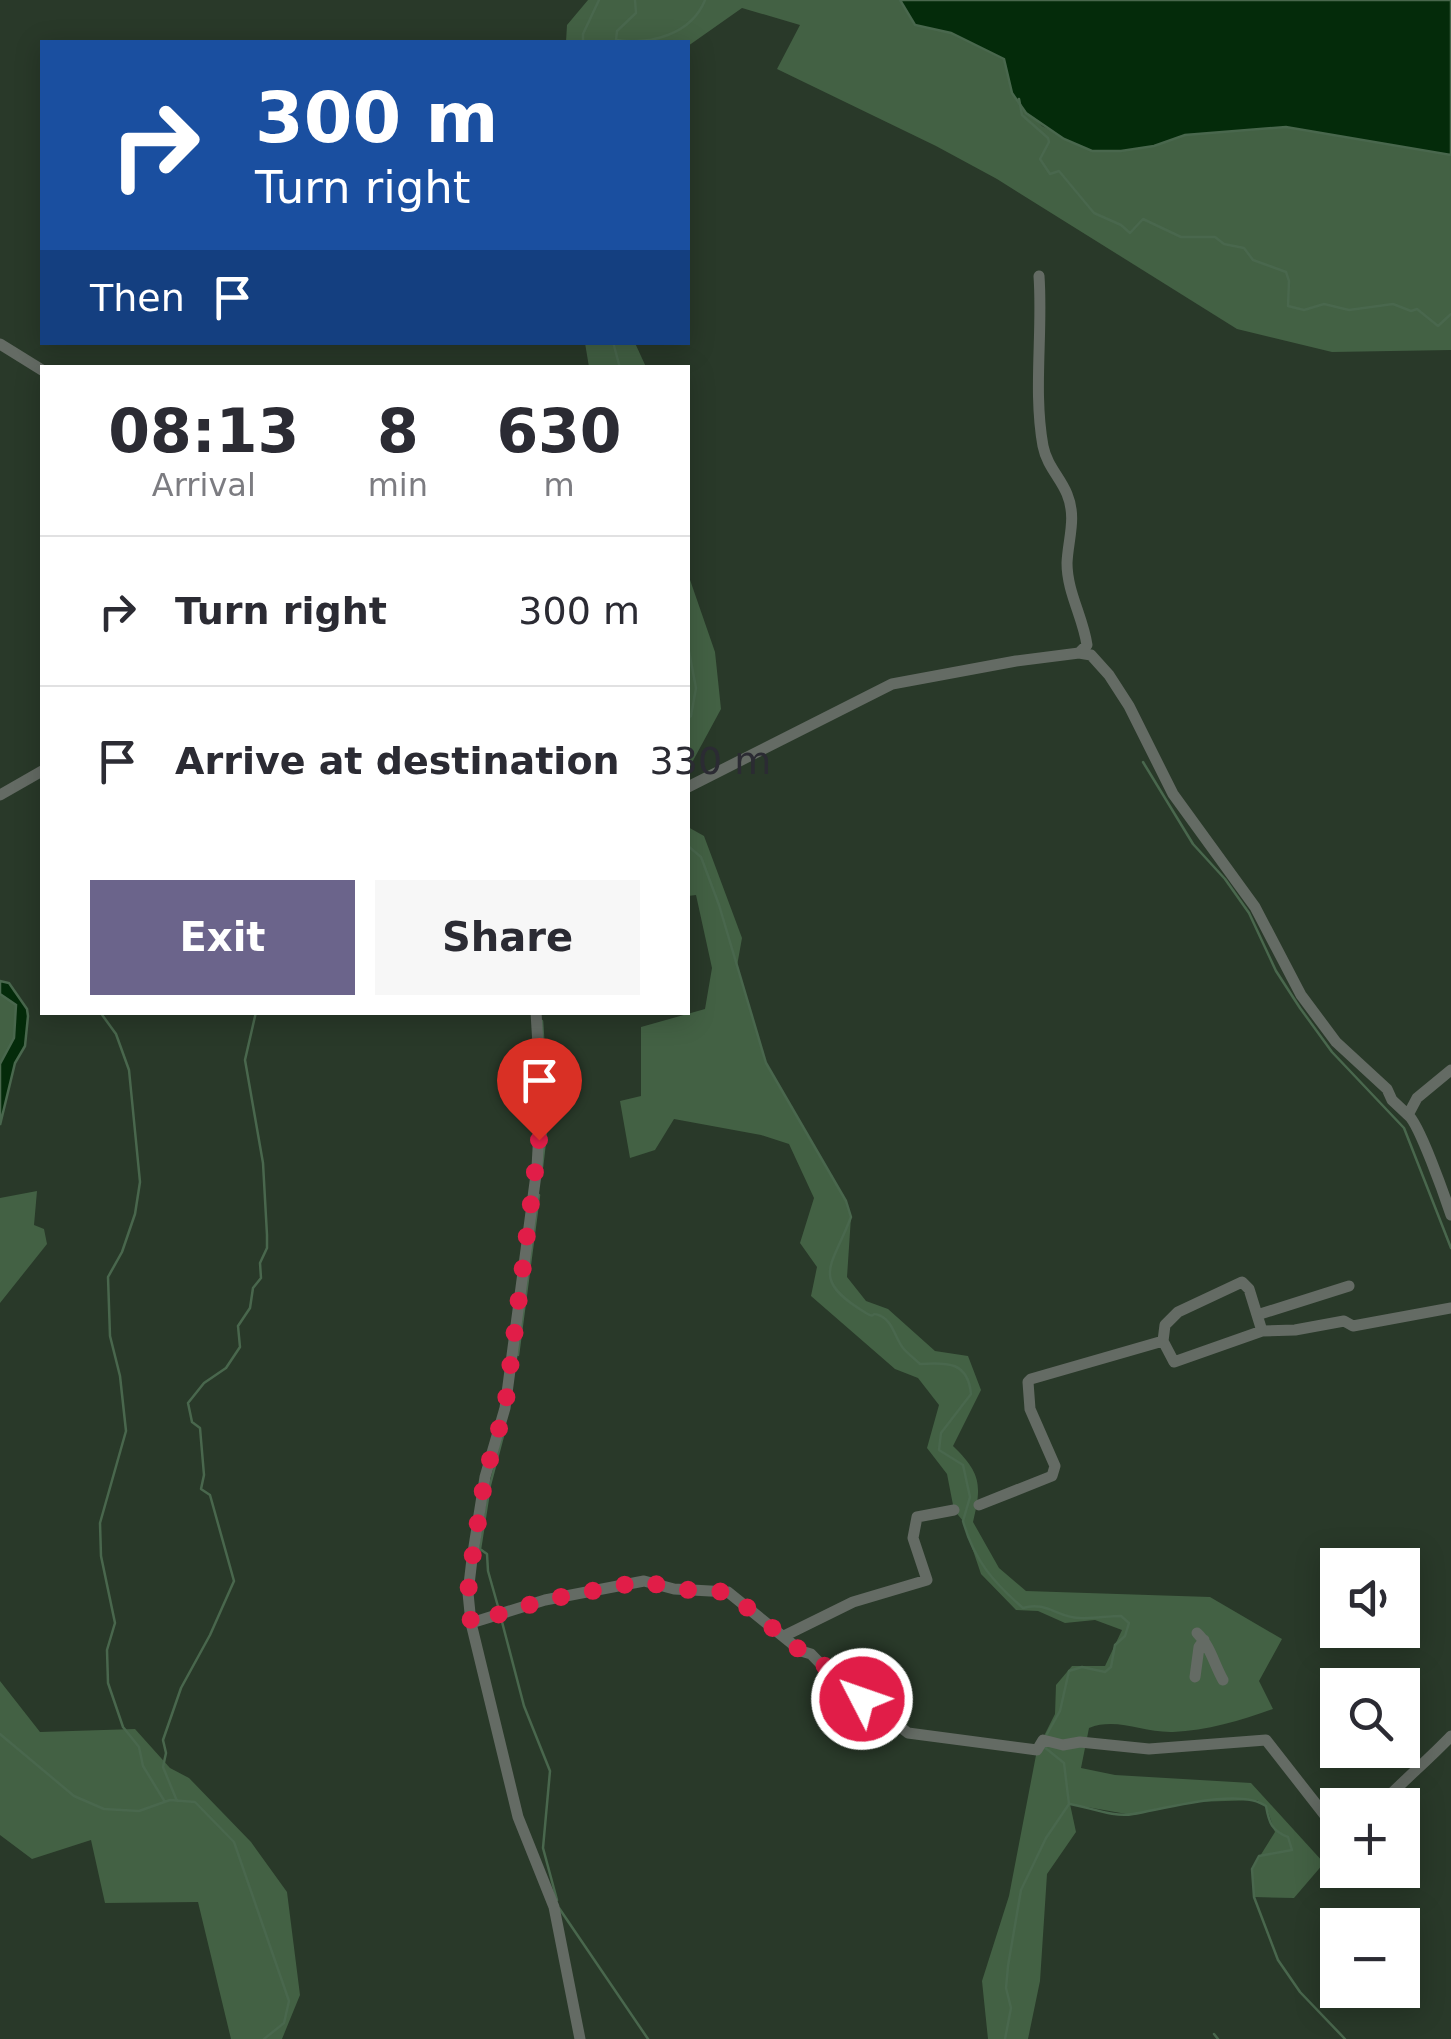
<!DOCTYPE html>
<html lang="en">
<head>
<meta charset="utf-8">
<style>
  body { margin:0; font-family:"DejaVu Sans",sans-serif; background:#f7f7f7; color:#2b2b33; height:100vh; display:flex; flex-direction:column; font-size:38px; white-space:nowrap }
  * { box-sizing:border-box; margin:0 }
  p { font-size:32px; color:#7c7c81 }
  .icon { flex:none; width:55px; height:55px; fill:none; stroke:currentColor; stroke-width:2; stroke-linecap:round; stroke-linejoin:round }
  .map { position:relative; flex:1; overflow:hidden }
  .side { position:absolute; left:40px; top:365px; width:650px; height:650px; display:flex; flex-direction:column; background:#fff; border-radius:0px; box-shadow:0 5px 25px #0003 }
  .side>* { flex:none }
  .banner { position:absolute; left:40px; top:40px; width:650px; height:305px; border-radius:0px; box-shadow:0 5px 25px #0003; background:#1a4fa0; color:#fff; overflow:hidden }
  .tools { position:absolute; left:1320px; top:1548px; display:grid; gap:20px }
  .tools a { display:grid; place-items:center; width:100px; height:100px; border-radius:0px; background:#fff; box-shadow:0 5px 25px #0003; font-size:50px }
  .pin { position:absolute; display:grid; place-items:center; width:85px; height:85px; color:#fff; margin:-102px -42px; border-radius:50% 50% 50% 0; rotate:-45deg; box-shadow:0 0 10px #0007 }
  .pin .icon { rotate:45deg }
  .me { position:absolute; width:110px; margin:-55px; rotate:311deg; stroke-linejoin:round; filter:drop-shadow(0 0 8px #0008) }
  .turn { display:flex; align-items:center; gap:35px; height:210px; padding:0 50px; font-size:45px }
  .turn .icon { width:130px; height:130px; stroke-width:2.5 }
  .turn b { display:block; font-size:70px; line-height:85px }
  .then { display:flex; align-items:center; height:95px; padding:0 50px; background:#0003; gap:20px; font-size:38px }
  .eta { display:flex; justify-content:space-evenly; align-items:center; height:170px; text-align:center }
  .eta b { font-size:60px; font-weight:600; line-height:70px }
  .button { display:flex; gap:20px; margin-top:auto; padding:20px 50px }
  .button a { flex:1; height:115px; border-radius:0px; background:#6b648b; color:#fff; font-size:40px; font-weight:600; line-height:115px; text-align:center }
  .button a+a { background:#f7f7f7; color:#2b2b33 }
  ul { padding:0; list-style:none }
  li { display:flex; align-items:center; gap:30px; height:150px; padding:0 50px; border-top:2px solid #e1e1e2 }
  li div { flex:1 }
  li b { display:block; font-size:38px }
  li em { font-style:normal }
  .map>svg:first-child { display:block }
</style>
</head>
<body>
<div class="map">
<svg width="1451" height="2039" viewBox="0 0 1451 2039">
  <rect width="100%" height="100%" fill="#293929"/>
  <!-- green -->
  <path fill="#436144" d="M588,0H900L915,25L951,33L1004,59L1012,93L1042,126L1092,151L1154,146L1185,135L1286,127L1451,155V350L1332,352L1237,329L997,179L936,146L777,69L800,25L742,8L688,46V42H566L567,25Z
    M585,343H635L646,367H589Z
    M688,574L715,652L721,709L688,770Z
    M688,827L704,836L742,938L737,966L766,1063L846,1201L851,1217L847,1277L866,1301L888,1309L935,1351L968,1356L981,1390L953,1446C981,1473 982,1485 973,1522L999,1568L1026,1591L1210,1597L1282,1639L1259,1681L1273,1709C1243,1720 1206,1731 1173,1732C1143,1733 1117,1717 1089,1728L1081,1768L1115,1775L1251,1783L1324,1863L1294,1898L1254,1897L1252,1869L1275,1832L1266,1806L1257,1800L1194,1802L1132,1815L1070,1804L1076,1832L1047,1874L1040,1981L1028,2039H988L982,1981L1009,1896L1037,1750L1055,1714L1056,1685L1072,1666H1105L1122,1630L1095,1620L1065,1623L1038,1611L1016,1610L981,1574L963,1521L954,1510L947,1474L927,1448L939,1405L918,1378L895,1369L811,1296L817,1267L800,1243L814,1198L789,1144L761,1135L674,1119L655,1150L630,1158L620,1101L641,1096V1027L705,1009L712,968L696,895L688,896Z
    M0,994L16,1004L14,1038L0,1064Z
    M37,1191L34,1225L44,1229L47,1244L0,1303V1198Z
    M0,1681L40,1732L135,1729L170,1768L189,1778L251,1842L287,1892L300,1995L282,2039H231L198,1902L105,1903L91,1840L32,1859L0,1835Z"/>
  <!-- water -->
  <path fill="#042b0a" stroke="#49674d" stroke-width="2.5" d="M900,0H1451V155L1286,127L1185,135L1154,146L1121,151H1092L1064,139L1026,113L1012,93L1004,59L951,33L915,25Z
    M0,981L9,983L27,1009L28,1016L25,1046L15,1063L0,1125V1064L14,1038L16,1005L0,994Z"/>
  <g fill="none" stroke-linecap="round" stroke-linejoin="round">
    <!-- stream -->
    <path stroke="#49674d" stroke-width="2.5" d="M635,0L636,13L617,31L616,40C650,45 691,35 705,0
      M583,42V34L599,0
      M1019,99L1022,115L1048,138L1049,142L1040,159L1050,174L1059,171L1094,213L1121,225L1130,233L1143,219L1181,237H1215L1224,244L1244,248L1253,260L1286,272L1289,281L1288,306L1304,310L1324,304L1349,310L1393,304L1411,311L1417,309L1438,326L1451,314
      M613,342L620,368
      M688,646L696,688L691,716L688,718
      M1143,762L1193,844L1225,879L1249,913L1276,971L1300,1008L1332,1052L1404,1128L1451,1248
      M688,846L701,857L719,905L766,1063L846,1201L851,1217C832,1267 809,1279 866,1313C878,1320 868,1310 881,1316C893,1322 895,1338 903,1348C908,1354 915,1359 920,1364C948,1362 968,1362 971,1394L941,1433L939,1450L963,1465L970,1497L963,1521C974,1560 993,1582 1023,1608C1046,1601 1057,1617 1079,1618C1092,1619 1107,1616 1121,1616L1129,1623L1125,1636L1115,1645L1111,1667L1105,1672L1082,1667L1069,1671L1060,1711L1047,1734
      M100,1012L116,1034L129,1070L140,1182L135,1214L122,1252L108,1277L110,1336L120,1376L126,1431L100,1523L101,1556L115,1623L107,1650L108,1683L123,1727L139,1747L143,1766L165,1802
      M542,1021L548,1114L542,1167
      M518,1355L539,1195
      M499,1610L488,1571L487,1554L480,1549L490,1485L504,1432
      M501,1618L524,1706L550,1771L543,1848L557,1900
      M0,1734L74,1796L104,1809L139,1811L170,1800L195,1802L234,1842L289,2001L284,2023L264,2039
      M177,1801L163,1767L166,1753L163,1740L181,1688L210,1635L234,1581L210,1495L201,1489L204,1475L200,1428L192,1422L188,1403L204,1383L226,1368L240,1347L238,1326L250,1308L253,1288L261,1278L260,1263L267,1248V1235L263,1163L245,1060L256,1012
      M1070,1804C1089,1807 1114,1818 1133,1814C1164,1809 1240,1787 1266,1806C1269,1823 1272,1831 1288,1837L1292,1850L1259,1856L1252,1869L1254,1897L1278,1960L1300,1992L1345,2039
      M559,1908L648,2039
      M1214,2034L1218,2039
      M1005,2039L1011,2008L1006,1988L1008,1966L1021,1890L1046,1838L1069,1804L1064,1763L1043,1746"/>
    <!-- street -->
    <path stroke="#646b64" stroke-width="11" d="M1039,276C1043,332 1033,391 1043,446C1047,466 1060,477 1067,494C1077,518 1068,539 1067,563C1067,592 1083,617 1087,645L1079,653
      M0,344L42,370
      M688,787L892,684L1016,661L1079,653L1091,655L1109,675L1129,706L1173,794L1255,907L1301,995L1336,1042L1387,1089L1392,1100L1408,1115
      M0,795L42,771
      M536,1012L541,1095L537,1167L505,1408L485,1477L472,1559L468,1593L471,1623L518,1817L554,1907L580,2039
      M1451,1070L1417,1098L1408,1115C1419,1123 1445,1197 1451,1215
      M1257,1315L1349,1286
      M1163,1341L1165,1325L1178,1312L1242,1282L1249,1289L1262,1331
      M979,1505L1052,1476L1055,1466L1030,1409L1028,1382L1031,1379L1163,1341L1174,1362L1262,1331L1295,1330L1344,1321L1353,1326L1451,1308
      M471,1623L545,1600L644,1581L674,1589L728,1592L801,1651L811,1654L843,1687L856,1692L908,1733L1037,1750L1043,1740L1063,1745L1080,1742L1149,1749L1266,1740L1338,1832
      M1197,1633C1210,1645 1214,1664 1223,1680
      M784,1636L853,1602L927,1580L913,1538L917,1517L954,1510
      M1195,1677L1199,1647L1204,1640
      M1380,1805C1403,1781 1428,1760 1451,1736"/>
  </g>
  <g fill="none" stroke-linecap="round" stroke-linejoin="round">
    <!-- route -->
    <path stroke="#e11d48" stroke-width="18" stroke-dasharray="0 32.4" d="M539,1140L505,1408L485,1477L472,1560L468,1593L471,1623L545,1600L644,1581L674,1589L728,1592L801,1651C819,1656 829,1671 841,1684C848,1691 856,1692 862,1699"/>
  </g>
</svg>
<div class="tools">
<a><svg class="icon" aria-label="sound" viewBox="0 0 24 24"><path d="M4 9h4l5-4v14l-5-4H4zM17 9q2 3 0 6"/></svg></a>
<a><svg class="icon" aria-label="search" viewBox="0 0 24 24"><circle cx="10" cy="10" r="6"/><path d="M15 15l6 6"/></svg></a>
<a>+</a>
<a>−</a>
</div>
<div class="pin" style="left:539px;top:1140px;background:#d93025"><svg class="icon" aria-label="arrive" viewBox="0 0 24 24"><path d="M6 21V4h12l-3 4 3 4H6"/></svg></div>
<svg class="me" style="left:862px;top:1699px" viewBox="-20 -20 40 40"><circle r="17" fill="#e11d48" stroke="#fff" stroke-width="3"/><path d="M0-11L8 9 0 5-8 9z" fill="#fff"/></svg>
<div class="banner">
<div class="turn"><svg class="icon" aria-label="right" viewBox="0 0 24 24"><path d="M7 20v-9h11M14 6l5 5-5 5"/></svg><div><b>300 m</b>Turn right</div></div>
<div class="then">Then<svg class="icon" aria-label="arrive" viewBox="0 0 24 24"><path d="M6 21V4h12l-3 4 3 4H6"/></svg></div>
</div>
<section class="side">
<div class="eta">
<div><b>08:13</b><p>Arrival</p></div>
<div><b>8</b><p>min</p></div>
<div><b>630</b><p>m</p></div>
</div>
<ul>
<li><svg class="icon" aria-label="right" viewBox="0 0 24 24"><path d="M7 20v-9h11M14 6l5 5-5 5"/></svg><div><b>Turn right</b></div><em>300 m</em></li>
<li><svg class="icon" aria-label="arrive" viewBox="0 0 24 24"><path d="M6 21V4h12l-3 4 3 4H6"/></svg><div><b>Arrive at destination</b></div><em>330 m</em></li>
</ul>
<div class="button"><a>Exit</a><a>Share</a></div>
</section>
</div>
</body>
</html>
